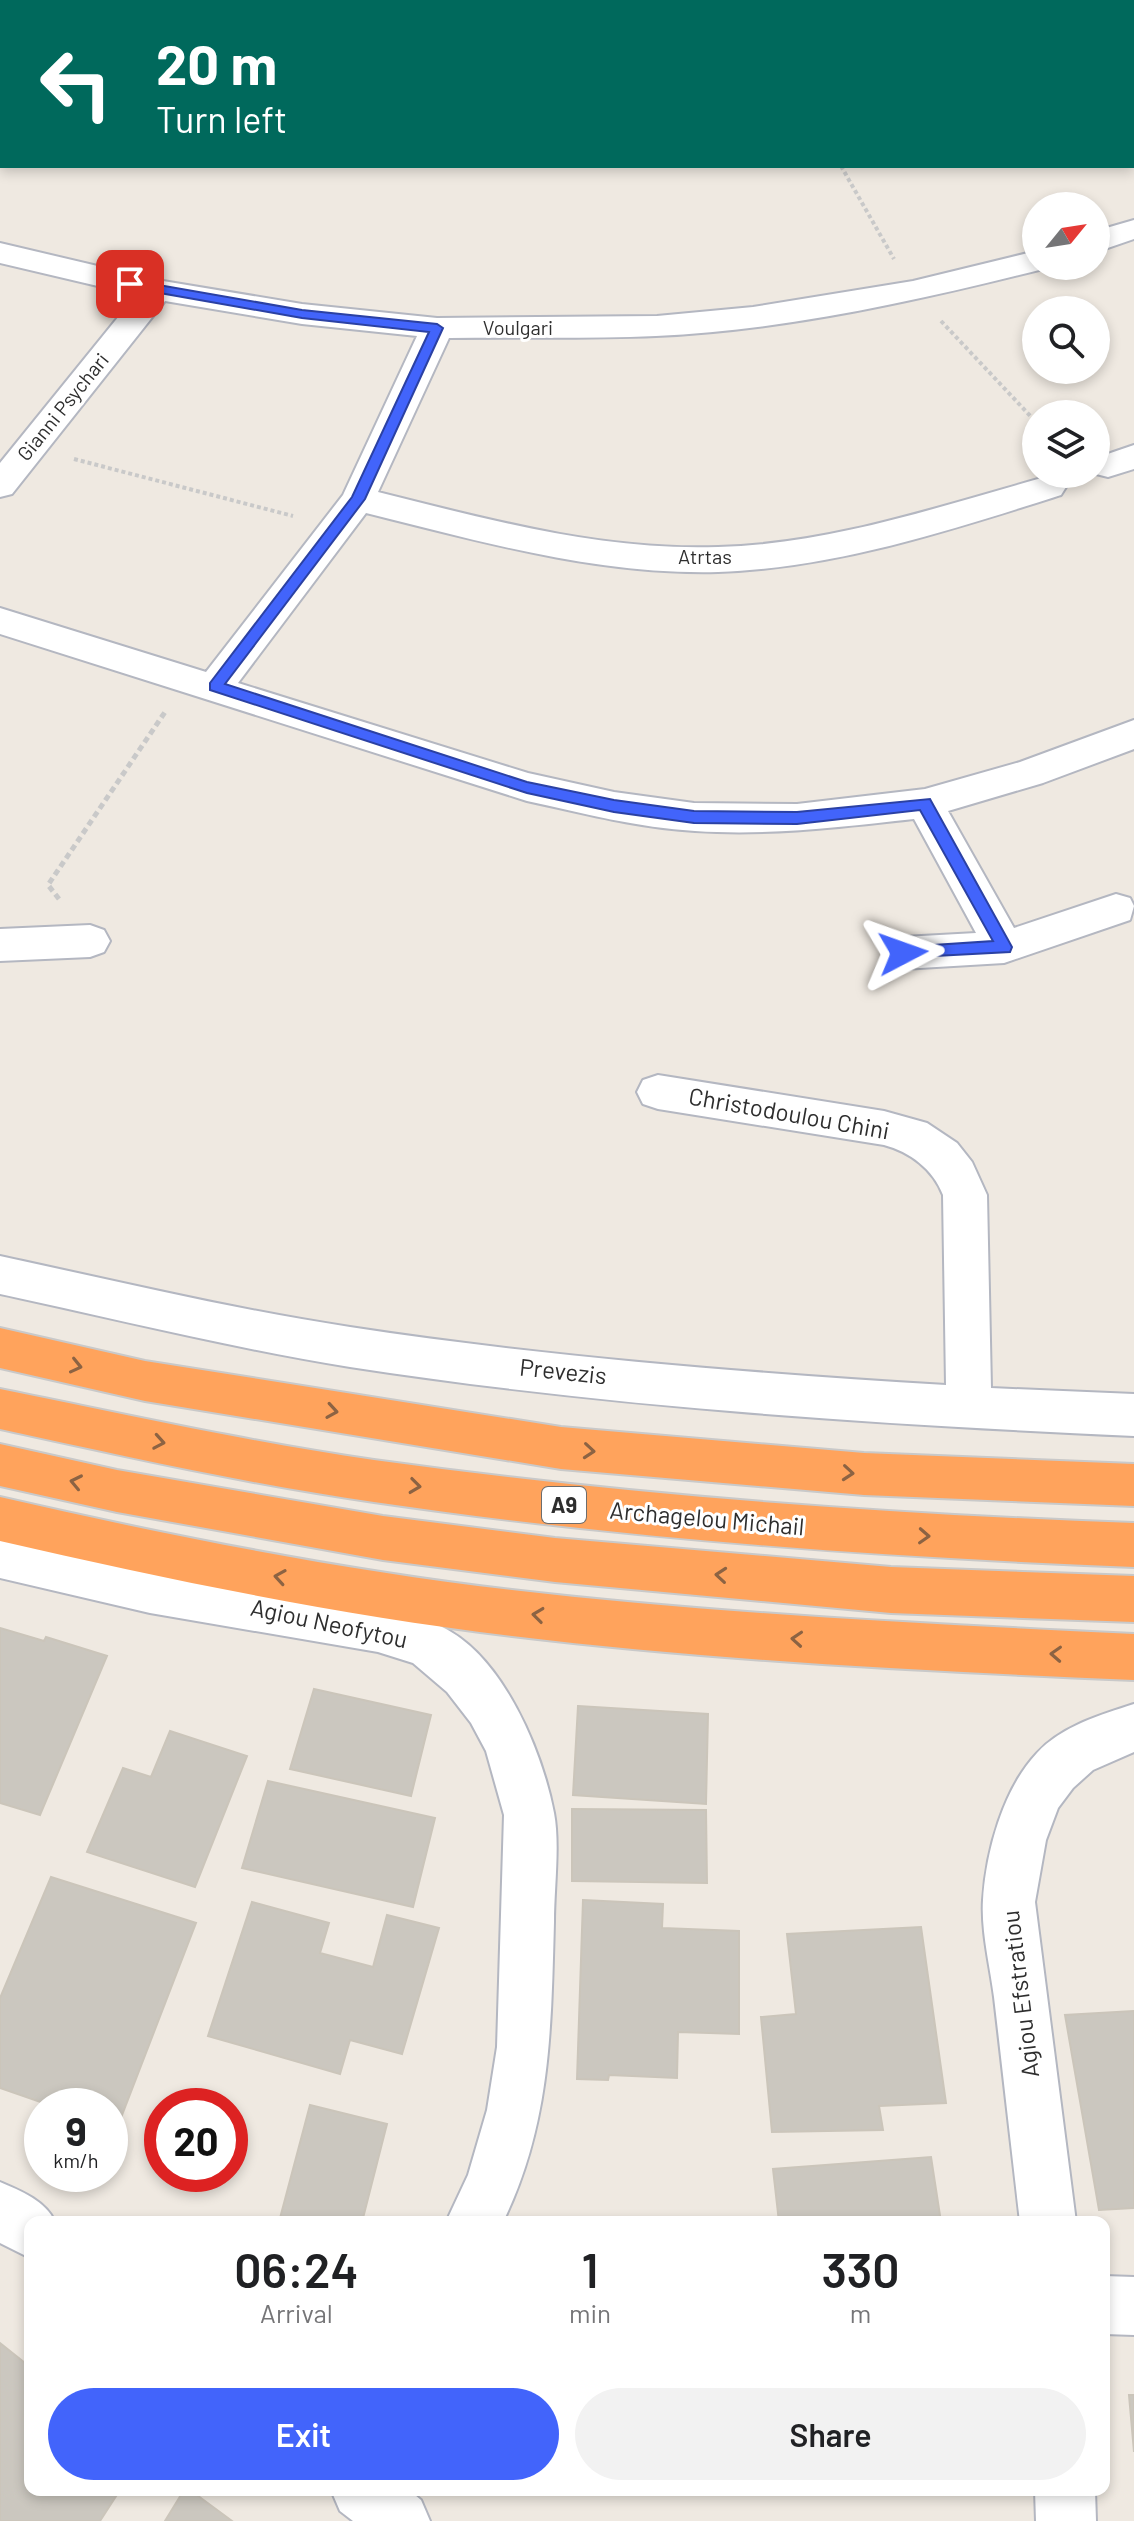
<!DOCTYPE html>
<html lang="en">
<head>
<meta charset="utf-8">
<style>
  body { margin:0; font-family:Barlow,sans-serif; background:#f2f2f2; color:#202124; height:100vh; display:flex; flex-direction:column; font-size:30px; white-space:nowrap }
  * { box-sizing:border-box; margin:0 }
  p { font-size:26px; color:#757577 }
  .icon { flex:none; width:44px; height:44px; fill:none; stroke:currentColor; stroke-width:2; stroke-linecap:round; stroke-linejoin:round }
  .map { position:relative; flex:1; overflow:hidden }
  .drawer { position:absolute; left:24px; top:2216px; width:1086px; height:280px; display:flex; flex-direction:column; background:#fff; border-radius:16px; box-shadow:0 4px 12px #0003 }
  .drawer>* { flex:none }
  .banner { position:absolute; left:0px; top:0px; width:1134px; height:168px; box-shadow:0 4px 12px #0003; background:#00695c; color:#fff; overflow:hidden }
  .needle { width:52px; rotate:60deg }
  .fabs { position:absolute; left:1022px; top:192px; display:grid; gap:16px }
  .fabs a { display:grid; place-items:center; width:88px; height:88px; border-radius:50%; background:#fff; box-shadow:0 4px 12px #0003; font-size:40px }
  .speed { position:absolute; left:24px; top:2088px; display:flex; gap:16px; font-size:40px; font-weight:700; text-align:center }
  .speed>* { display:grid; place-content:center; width:104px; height:104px; border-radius:50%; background:#fff; box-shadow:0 4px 12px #0003; line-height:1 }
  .speed small { font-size:20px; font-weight:400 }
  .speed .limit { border:12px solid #d22; background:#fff; color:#111 }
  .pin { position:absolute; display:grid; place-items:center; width:68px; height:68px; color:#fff; margin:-34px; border-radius:16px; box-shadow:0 4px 12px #0006 }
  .me { position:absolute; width:88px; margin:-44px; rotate:86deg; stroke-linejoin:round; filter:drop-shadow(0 0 6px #0008) }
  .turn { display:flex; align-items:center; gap:28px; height:168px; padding:0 24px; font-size:36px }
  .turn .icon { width:104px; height:104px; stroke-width:2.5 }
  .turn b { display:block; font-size:56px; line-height:68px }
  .eta { display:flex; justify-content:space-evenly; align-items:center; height:136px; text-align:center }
  .eta b { font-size:48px; font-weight:600; line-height:56px }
  .primary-button { display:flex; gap:16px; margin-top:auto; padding:16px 24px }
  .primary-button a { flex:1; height:92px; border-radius:48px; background:#4264fb; color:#fff; font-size:32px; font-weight:600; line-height:92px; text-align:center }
  .primary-button a+a { background:#f2f2f2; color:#202124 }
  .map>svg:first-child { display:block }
</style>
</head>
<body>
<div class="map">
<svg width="1134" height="2521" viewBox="0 0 1134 2521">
  <rect width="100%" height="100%" fill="#efe9e1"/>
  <!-- building -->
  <path fill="#cbc7bf" stroke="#cbc5ba" stroke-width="2" d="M0,1628L44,1641L46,1637L107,1656L40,1815L0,1803Z
    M314,1689L431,1715L411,1796L290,1769Z
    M578,1706L708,1714L706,1804L573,1795Z
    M170,1731L247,1756L195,1887L87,1852L123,1768L151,1777Z
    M268,1781L435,1818L413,1907L242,1868Z
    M572,1809L706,1810L707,1883L572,1881Z
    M51,1877L196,1923L117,2128L110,2126V2106H52L0,2088V1998Z
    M583,1900L663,1904L662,1928L739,1931V2034L678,2032L677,2078L609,2075L608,2080L577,2079Z
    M252,1902L329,1923L320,1953L373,1967L387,1915L439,1928L402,2054L350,2040L340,2074L208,2036Z
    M921,1927L946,2103L879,2106L883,2130L772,2132L761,2017L796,2014L787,1934Z
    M1134,2011V2208L1099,2210L1065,2015Z
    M310,2105L387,2124L362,2222H279Z
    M931,2157L941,2222H779L773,2169Z
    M0,2343L30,2367V2490H120L100,2521H0Z
    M1129,2395H1134V2452Z
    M184,2490H190L232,2521H165Z"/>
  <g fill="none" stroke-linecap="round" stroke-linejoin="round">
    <defs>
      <path id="minor" d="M691,0H720L721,2H692Z
        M1010,0H1039L1040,2H1011Z
        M1134,220V239L1096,252V231Z
        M0,243L157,280L302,304L437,318L657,316L753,307L913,281L1036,251V266L1047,268C920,300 788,330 656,336C587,339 518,337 449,338L378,492C490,520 602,551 718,547C832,544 940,506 1049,476L1061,479L1066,487L1061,495C951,530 835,568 718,572C598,575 482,542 366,513L238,683L528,773L614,792L694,803L797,804L925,789L1020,762L1134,720V749L1043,783L948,811L1014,928L1116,894L1130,898L1134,906L1130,920L1004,963L903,969L889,964L883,953L889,942L903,937L976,933L914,819C841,827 769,836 695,831C639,828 582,813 527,801L0,634V608L206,672L343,495L417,336L302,324L165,301L12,494L0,497V463L136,295L0,263Z
        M1134,445V469L1108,477L1096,474V458Z
        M90,925L104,930L110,941L104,952L90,957L0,961V929Z
        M658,1075L884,1111L927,1123L957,1143L972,1162L987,1195L991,1388L1134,1394V1436C873,1424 609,1407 350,1367C232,1348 116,1319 0,1294V1256C116,1281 232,1309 350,1327C547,1357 747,1373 946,1385L943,1195C933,1169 910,1152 884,1145L658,1109L643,1104L637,1092L643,1080Z
        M0,1534C85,1553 169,1571 254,1585C316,1596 385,1600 442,1627C503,1656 542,1751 554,1813C560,1844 554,1889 554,1922C551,2029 551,2123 503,2222H446L468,2175L487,2110L497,2047L504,1815L486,1751L471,1723L447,1692L413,1663L378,1652L150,1613L0,1578Z
        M1134,1704V1752L1093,1770L1073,1788L1058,1808L1046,1840L1035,1902L1076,2222H1020C1011,2147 1003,2072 994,1997C990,1966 981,1931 983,1900C986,1852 1003,1789 1037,1753C1062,1726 1100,1715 1134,1704Z
        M0,2182C21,2191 46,2201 55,2222H30V2258L0,2243Z
        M1104,2276L1134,2277V2335L1104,2334Z
        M331,2490H409L421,2500L430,2521H353L340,2511Z
        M1035,2490H1095L1096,2521H1036Z"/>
      <path id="major" d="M1134,12V30L1132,31V13Z
        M0,49H2V67H0Z"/>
      <path id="highway" d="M0,1328L145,1361L561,1427L864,1453L1134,1464V1506L864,1495L561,1469L145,1401L0,1368Z
        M0,1389C124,1414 249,1442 374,1460C626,1495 880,1514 1134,1523V1567C880,1557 626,1539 374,1502C248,1484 124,1456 0,1429Z
        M0,1444L117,1470L383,1516L555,1538L891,1567L1134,1576V1622L891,1613L555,1582L383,1560L117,1512L0,1486Z
        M0,1497C169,1536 340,1570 512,1590C719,1614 926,1624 1134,1634V1680C926,1671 718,1661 512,1636C339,1615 169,1580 0,1541Z"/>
    </defs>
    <!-- minor casing -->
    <use href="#minor" stroke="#b4b7c1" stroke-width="4"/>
    <!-- major casing -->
    <use href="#major" stroke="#c9c9c9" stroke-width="4"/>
    <!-- highway casing -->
    <use href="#highway" stroke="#c9c9c9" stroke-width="4"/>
    <!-- path-far1 -->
    <path stroke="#c9c9c9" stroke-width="4" stroke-dasharray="4 3" stroke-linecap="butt" d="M841,166L894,259
      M941,321L1036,422
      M74,459L293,516"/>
    <!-- path -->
    <path stroke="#c9c9c9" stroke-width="5" stroke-dasharray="6 4" stroke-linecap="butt" d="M59,899L48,885L165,712"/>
    <!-- minor -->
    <use href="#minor" fill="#fff" fill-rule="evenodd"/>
    <!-- major -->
    <use href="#major" fill="#f2d163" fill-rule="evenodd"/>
    <!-- highway -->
    <use href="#highway" fill="#ffa35c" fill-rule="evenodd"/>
  </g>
  <!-- one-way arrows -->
  <defs><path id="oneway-chevron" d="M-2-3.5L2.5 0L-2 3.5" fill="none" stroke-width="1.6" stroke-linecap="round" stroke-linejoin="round" transform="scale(2)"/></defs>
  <g stroke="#8c6343">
    <use href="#oneway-chevron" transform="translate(76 1366) rotate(13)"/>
    <use href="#oneway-chevron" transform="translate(332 1411) rotate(9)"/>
    <use href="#oneway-chevron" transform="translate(159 1442) rotate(10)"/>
    <use href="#oneway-chevron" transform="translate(589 1451) rotate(5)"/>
    <use href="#oneway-chevron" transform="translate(848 1473) rotate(5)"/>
    <use href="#oneway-chevron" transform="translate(76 1482) rotate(-168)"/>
    <use href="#oneway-chevron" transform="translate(415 1486) rotate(7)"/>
    <use href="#oneway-chevron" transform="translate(924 1536) rotate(3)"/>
    <use href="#oneway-chevron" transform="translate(721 1575) rotate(-175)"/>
    <use href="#oneway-chevron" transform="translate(280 1577) rotate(-171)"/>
    <use href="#oneway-chevron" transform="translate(538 1615) rotate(-173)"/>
    <use href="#oneway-chevron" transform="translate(797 1639) rotate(-176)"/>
    <use href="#oneway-chevron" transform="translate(1056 1654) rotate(-177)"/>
  </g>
  <!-- route -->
  <path fill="#4264fb" stroke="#2b41a3" stroke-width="2" d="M130,280L302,310L437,324L443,328L365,499L225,684L527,782L614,800L694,811L797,812L930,799L1012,947L1010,952L897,958L894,953L903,947L993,941L920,810L797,824L694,823L614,812L527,793L210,690V683L352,497L429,332L302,318L126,287L124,284Z"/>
  <g text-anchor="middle" stroke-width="6" stroke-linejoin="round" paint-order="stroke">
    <!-- far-street labels -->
    <g font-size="20" fill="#2e2e2e" stroke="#fff">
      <text x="518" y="335">Voulgari</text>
      <text transform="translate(63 407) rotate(-51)" y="7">Gianni Psychari</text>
      <text x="705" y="564">Atrtas</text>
    </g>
    <!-- shield labels -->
    <rect fill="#fff" stroke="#6d6d6d" stroke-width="2" x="542" y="1487" width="44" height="36" rx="6"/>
    <g font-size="22" font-weight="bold" fill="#2e2e2e">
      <text x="564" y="1513">A9</text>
    </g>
    <!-- street labels -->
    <g font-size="24" fill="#2e2e2e" stroke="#fff">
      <text transform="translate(789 1114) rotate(10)" y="8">Christodoulou Chini</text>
      <text transform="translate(563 1372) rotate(6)" y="8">Prevezis</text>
      <text transform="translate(707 1519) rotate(5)" y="8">Archagelou Michail</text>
      <text transform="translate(329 1624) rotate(12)" y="8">Agiou Neofytou</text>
      <text transform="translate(1021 1994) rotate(-97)" y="8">Agiou Efstratiou</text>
    </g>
  </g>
</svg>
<div class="fabs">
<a><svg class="needle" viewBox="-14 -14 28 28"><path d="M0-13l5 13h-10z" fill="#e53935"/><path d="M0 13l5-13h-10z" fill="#757577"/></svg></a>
<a><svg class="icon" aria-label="search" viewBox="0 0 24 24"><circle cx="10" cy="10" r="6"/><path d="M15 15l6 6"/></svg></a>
<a><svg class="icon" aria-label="layers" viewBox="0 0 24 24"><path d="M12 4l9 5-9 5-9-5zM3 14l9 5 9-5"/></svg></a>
</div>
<div class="speed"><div>9<small>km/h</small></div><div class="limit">20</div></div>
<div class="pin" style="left:130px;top:284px;background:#d93025"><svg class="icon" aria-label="arrive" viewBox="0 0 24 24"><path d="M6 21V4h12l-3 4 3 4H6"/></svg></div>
<svg class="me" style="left:903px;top:953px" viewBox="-20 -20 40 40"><path d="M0-17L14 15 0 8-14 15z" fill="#4264fb" stroke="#fff" stroke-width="4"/></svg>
<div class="banner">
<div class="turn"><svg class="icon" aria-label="left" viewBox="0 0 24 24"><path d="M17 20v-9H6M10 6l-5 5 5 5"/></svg><div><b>20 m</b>Turn left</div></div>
</div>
<section class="drawer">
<div class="eta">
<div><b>06:24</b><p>Arrival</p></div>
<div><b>1</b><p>min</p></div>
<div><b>330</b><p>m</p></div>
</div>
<div class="primary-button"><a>Exit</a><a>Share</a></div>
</section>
</div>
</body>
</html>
